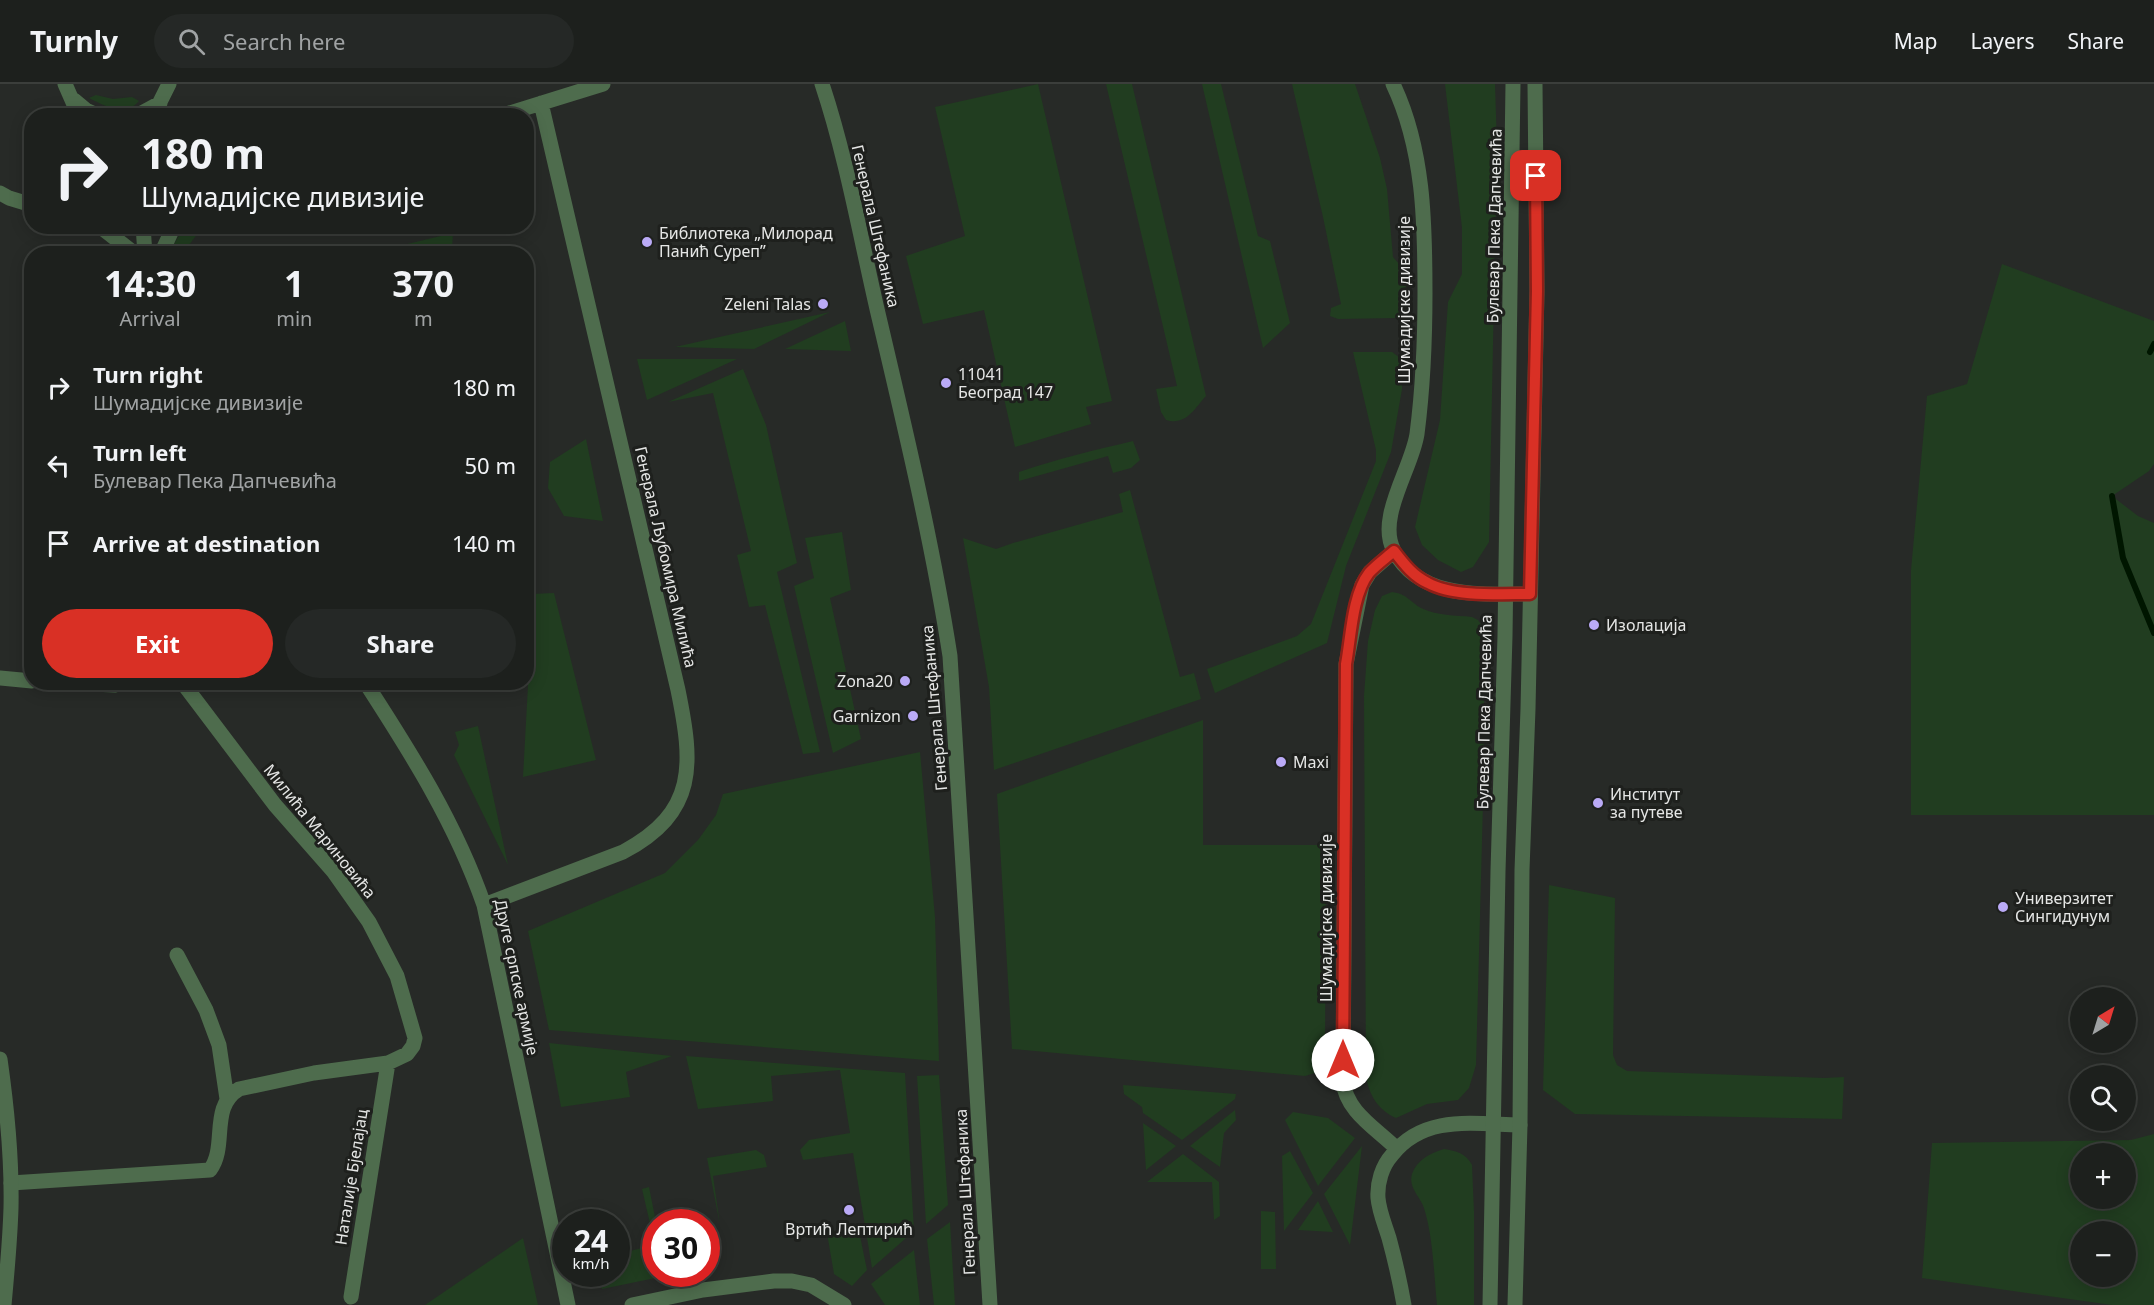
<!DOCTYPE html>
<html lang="en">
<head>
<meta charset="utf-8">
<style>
  body { margin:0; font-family:"Noto Sans",sans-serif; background:#252826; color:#f1f3f6; height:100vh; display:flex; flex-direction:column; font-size:22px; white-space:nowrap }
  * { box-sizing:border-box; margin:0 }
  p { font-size:20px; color:#a0a3a4 }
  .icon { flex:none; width:33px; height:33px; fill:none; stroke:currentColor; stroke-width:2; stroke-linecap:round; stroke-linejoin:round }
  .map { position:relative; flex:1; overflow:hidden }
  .panel { position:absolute; left:24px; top:162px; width:510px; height:444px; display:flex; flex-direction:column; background:#1d201d; border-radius:24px; box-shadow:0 3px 15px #0003,0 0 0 2px #3b3e3b }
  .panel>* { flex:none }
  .top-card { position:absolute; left:24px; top:24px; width:510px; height:126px; border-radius:24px; box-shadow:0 3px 15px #0003,0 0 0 2px #3b3e3b; background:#1d201d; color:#f1f3f6; overflow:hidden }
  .needle { width:39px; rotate:38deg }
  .buttons { position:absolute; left:2070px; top:903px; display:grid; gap:12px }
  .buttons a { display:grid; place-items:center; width:66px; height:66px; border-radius:50%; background:#1d201d; box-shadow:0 3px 15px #0003,0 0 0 2px #3b3e3b; font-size:30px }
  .speed { position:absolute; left:552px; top:1125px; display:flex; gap:12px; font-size:30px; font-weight:700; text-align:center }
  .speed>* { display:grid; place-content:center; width:78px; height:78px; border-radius:50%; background:#1d201d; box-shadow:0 3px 15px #0003,0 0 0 2px #3b3e3b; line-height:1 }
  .speed small { font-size:15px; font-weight:400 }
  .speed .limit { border:9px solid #d22; background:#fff; color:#111 }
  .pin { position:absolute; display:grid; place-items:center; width:51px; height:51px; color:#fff; margin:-26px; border-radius:12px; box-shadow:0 3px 9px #0006 }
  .me { position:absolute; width:66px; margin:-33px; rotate:0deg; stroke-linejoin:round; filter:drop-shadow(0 0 4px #0008) }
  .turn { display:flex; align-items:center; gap:21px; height:126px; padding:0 18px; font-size:27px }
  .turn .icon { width:78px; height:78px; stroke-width:2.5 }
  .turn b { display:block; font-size:42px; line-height:51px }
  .eta { display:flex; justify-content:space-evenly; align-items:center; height:102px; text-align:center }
  .eta b { font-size:36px; font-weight:700; line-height:42px }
  .action { display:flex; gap:12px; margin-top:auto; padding:12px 18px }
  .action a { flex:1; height:69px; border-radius:36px; background:#d93025; color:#fff; font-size:24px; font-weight:700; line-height:69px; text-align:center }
  .action a+a { background:#252826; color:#f1f3f6 }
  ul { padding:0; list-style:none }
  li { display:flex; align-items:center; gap:18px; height:78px; padding:0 18px }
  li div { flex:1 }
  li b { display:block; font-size:22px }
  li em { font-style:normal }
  header { display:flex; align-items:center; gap:36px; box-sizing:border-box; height:84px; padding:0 30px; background:#1d201d; border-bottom:2px solid #3b3e3b }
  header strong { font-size:28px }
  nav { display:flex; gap:33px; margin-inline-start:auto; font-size:21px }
  .search { width:420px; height:54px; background:#252826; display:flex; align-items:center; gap:15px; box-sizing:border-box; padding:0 21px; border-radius:33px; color:#a0a3a4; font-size:22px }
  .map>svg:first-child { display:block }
</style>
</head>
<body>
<header>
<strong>Turnly</strong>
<div class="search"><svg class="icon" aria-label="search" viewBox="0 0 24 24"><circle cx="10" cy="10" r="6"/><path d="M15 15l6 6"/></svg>Search here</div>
<nav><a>Map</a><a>Layers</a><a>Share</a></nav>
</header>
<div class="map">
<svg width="2154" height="1221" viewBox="0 0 2154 1221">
  <rect width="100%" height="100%" fill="#272a27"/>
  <!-- green -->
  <path fill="#213d20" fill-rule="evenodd" d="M1038,0L1112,317L1086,323L1091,340L1015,363L984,226L923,240L906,172L965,152L935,23Z
    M1106,0H1132L1206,312C1194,325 1186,342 1166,336L1161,328L1156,305L1177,302Z
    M1202,0H1221L1258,152L1270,157L1290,239L1263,264Z
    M1292,0H1355L1380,74L1387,105L1393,173L1406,188L1407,224L1396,234L1338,235L1330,232L1331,224L1341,220L1323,133Z
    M1445,0H1495L1497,63L1489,458L1473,483L1461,488L1438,476L1422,461L1415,443L1440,336L1448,218L1462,190V144Z
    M96,11L113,15L132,13L139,17C126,33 104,22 89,14Z
    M184,143H208L198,149L183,169H172L173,162Z
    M453,149L452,165L438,169H393L391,164Z
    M2002,180L2154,237V380L2149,387L2112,412L2138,432L2154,439V731H1911V486L1927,312L1967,300Z
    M830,228L754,265L675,263Z
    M845,237L851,267L785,265Z
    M1353,268H1392L1403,276L1402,305L1391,368L1346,482L1327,559L1215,609L1207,585L1297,552L1311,540L1376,377V366Z
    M637,275H737L647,316Z
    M743,285L766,341L797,479L777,488L820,668L803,670L765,521L749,523L737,471L751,467L713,309L668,318Z
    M586,355L603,437L564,432L548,404L550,378Z
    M1133,357L1140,376L1131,384L1113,389L1108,372L1019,397V388C1057,375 1095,366 1133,357Z
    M1130,406L1180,593L1194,589L1201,615L994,686L989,603L963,454L996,465L1013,459L1123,428L1119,410Z
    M842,448L851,506L830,514L861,655L833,669L794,502L814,494L805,454Z
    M1392,508C1407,510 1409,517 1421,524C1437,532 1455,531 1472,533L1478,536L1484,545V682L1476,981L1469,1004L1458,1016L1427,1020L1396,1034C1378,1026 1369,1011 1366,992L1364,612L1368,557L1375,526L1382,512Z
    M554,509L596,676L523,693L533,510Z
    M1203,636V761H1326L1325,971L1318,988L1305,992L1012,965L997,710Z
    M478,642L508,781L454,671L459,661L455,648Z
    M920,668L935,833L939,977L549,946L528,847L665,789L698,756L716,731L723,710Z
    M1549,801L1615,814L1613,971L1617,981L1627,987L1824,994L1844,993L1842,1035L1575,1030L1543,1006Z
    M549,959L672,972L626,988L630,1013L561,1023Z
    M686,972L905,989L914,1147L872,1184L853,1069L803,1076L800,1066L809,1056L850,1049L840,986L771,992L773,1017L698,1025Z
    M939,991L948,1121L926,1140L917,992Z
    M1123,1001L1236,1010L1235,1015L1182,1056L1143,1029L1142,1023L1124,1010Z
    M1235,1026L1236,1036L1224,1049L1220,1083L1190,1062Z
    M1293,1028L1328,1034L1355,1054L1318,1102L1285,1036Z
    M1143,1039L1176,1062L1146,1086Z
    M2154,1050V1221H2112L1922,1194L1932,1059L2131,1056ZM2080,1070H2126V1114H2080ZM2080,1148H2126V1192H2080Z
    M1362,1062L1350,1161L1324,1110Z
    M1444,1065C1456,1067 1466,1069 1472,1081L1474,1128V1221H1437C1434,1191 1433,1152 1424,1124C1420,1112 1408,1104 1412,1090C1417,1076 1430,1069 1444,1065Z
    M756,1066L764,1071L767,1083L713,1092L720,1141L707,1074Z
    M1290,1067L1313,1109L1284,1147L1282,1072Z
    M1183,1070L1219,1098L1220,1132L1214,1136L1212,1098H1147Z
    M649,1103L656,1138V1190H665V1192L602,1205L598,1190H616L617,1170L655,1161L642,1105Z
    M1318,1117L1333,1148L1298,1146Z
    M1261,1127L1275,1128L1276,1185H1261Z
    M950,1138L955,1221H934L927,1155Z
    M858,1142L867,1186L852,1202L834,1190L827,1149Z
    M523,1154L538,1221H425Z
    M914,1166L920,1221H885L871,1200Z"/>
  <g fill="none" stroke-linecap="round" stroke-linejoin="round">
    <!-- stream -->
    <path stroke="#001600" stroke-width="6" d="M2150,268L2154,260
      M2112,412L2123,474L2154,549"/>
    <!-- minor -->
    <path stroke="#4e6c4d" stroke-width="15" d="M65,0L79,32
      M822,0C846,72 860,151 877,225C904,340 932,456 950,572L990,1221
      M1393,0C1424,65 1425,139 1425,209C1425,256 1423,303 1417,350C1412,384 1376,434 1394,467C1420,516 1483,510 1530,510
      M74,16L86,26L99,32
      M136,32L160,19
      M153,32L169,0
      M500,32L603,0
      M0,109L9,114L32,121
      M143,142L145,170
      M102,144L135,170
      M102,144L114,146L128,142
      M161,170L174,142
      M1394,467L1370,488L1362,501L1346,580L1343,997C1346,1028 1376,1044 1397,1065
      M0,594L32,597
      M44,598L115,601L127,598
      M365,598C411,669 456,740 484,821L568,1221
      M484,821L623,768C698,728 693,680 678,606L541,19
      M177,871L206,926L219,961L227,1015
      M11,1099L210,1086C228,1062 209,1023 239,1005L314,989L388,979L407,970L413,962L415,954L397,892L369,838L333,787L275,721L182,598
      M351,1213L388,979
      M632,1221L703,1206L774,1197H792L811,1201L844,1221
      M1404,1221C1400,1198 1395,1176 1389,1154C1385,1141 1379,1127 1378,1114C1377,1099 1382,1082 1392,1071C1424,1030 1474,1040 1520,1041"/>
    <!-- tertiary -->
    <path stroke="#4e6c4d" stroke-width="15" d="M0,975C7,1024 12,1074 11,1124C10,1156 7,1189 4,1221
      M1490,1221L1498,787L1505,552L1513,0
      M1515,1221L1520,1041L1522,786L1528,625L1537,207L1535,0"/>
  </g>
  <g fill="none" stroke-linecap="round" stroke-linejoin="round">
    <defs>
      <path id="route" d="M1343,976L1346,580C1351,554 1352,511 1369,489C1376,481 1386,474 1394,467C1404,480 1413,492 1428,499C1453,513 1501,510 1530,510L1537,207L1536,92"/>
    </defs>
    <!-- route casing -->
    <use href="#route" stroke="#8d1f18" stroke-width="15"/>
    <!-- route -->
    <use href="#route" stroke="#d93025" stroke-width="10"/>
  </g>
  <!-- markers -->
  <g fill="#baaaf6" stroke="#1e201d" stroke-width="2">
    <circle cx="647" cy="158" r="6"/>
    <circle cx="823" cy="220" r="6"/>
    <circle cx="946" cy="299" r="6"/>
    <circle cx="1594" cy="541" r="6"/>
    <circle cx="905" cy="597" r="6"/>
    <circle cx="913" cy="632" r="6"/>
    <circle cx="1281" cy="678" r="6"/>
    <circle cx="1598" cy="719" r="6"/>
    <circle cx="2003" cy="823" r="6"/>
    <circle cx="849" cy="1126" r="6"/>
  </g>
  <g text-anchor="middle" stroke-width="6" stroke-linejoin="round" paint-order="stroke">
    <!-- street labels -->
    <g font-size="16" fill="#e5e6e5" stroke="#1e201d">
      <text transform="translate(876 142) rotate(77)" y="6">Генерала Штефаника</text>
      <text transform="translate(1494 142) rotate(-89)" y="6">Булевар Пека Дапчевића</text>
      <text transform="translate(1404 216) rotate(-90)" y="6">Шумадијске дивизије</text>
      <text transform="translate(666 473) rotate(77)" y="6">Генерала Љубомира Милића</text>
      <text transform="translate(934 624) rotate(-95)" y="6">Генерала Штефаника</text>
      <text transform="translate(1484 628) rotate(-89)" y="6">Булевар Пека Дапчевића</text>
      <text transform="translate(320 747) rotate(51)" y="6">Милића Мариновића</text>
      <text transform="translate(1326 834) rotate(-90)" y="6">Шумадијске дивизије</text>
      <text transform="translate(517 893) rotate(78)" y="6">Друге српске армије</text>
      <text transform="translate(351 1093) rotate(-81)" y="6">Наталије Бјелајац</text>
      <text transform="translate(965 1108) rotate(-93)" y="6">Генерала Штефаника</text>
    </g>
    <!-- poi labels -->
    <g font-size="16" fill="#e5e6e5" stroke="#1e201d" text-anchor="start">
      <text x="659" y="155">Библиотека „Милорад<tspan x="659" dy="18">Панић Суреп”</tspan></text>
      <text x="811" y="226" text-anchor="end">Zeleni Talas</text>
      <text x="958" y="296">11041<tspan x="958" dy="18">Београд 147</tspan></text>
      <text x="1606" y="547">Изолација</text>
      <text x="893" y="603" text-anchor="end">Zona20</text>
      <text x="901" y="638" text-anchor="end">Garnizon</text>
      <text x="1293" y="684">Maxi</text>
      <text x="1610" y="716">Институт<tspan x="1610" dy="18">за путеве</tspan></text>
      <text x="2015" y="820">Универзитет<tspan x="2015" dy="18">Сингидунум</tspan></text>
      <text x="849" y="1151" text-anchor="middle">Вртић Лептирић</text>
    </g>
  </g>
</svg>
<div class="buttons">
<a><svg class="needle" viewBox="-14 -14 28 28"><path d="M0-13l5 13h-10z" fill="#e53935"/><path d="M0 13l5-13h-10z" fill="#a0a3a4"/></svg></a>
<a><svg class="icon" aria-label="search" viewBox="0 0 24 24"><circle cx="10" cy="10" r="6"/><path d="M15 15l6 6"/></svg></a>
<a>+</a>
<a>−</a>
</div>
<div class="speed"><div>24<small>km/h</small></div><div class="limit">30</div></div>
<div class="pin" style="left:1536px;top:92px;background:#d93025"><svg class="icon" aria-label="arrive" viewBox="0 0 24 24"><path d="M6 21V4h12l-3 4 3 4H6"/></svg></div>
<svg class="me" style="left:1343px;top:976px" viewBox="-20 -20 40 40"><circle r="19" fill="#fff"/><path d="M0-13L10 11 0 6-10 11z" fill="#d93025"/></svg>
<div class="top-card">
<div class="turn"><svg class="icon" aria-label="right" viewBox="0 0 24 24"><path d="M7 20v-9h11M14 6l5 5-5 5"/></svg><div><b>180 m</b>Шумадијске дивизије</div></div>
</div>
<section class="panel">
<div class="eta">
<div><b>14:30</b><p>Arrival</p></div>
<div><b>1</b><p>min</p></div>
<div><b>370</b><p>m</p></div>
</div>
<ul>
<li><svg class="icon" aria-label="right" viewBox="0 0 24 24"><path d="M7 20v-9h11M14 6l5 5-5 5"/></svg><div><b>Turn right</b><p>Шумадијске дивизије</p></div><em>180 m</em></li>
<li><svg class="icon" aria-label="left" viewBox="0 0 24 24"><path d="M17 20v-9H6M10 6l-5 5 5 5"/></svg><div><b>Turn left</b><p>Булевар Пека Дапчевића</p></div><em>50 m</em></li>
<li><svg class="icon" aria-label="arrive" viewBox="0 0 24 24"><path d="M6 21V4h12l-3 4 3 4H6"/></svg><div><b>Arrive at destination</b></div><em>140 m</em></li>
</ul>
<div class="action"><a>Exit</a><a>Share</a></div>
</section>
</div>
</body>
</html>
